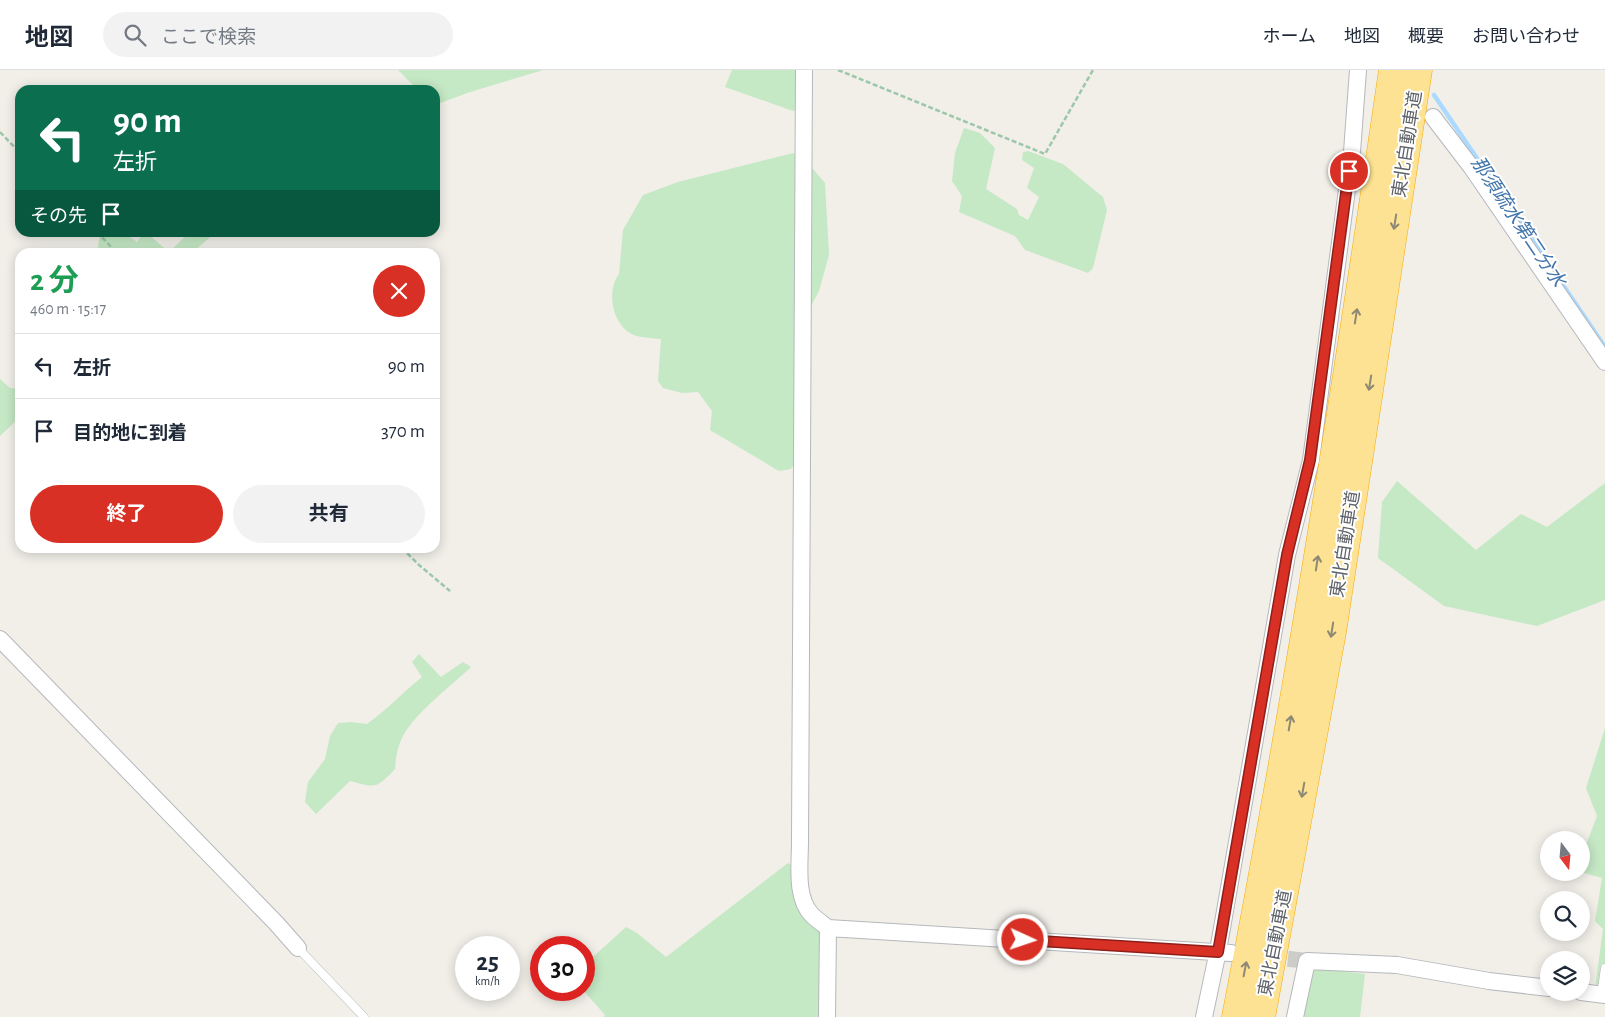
<!DOCTYPE html>
<html lang="ja">
<head>
<meta charset="utf-8">
<style>
  body { margin:0; font-family:"Alegreya Sans","Noto Sans JP",sans-serif; background:#f2f2f3; color:#1f2937; height:100vh; display:flex; flex-direction:column; font-size:19px; white-space:nowrap }
  * { box-sizing:border-box; margin:0 }
  p { font-size:16px; color:#747a83 }
  .icon { flex:none; width:28px; height:28px; fill:none; stroke:currentColor; stroke-width:2; stroke-linecap:round; stroke-linejoin:round }
  .map { position:relative; flex:1; overflow:hidden }
  .side { position:absolute; left:15px; top:178px; width:425px; height:305px; display:flex; flex-direction:column; background:#fff; border-radius:15px; box-shadow:0 2px 12px #0003 }
  .side>* { flex:none }
  .top-card { position:absolute; left:15px; top:15px; width:425px; height:152px; border-radius:15px; box-shadow:0 2px 12px #0003; background:#0b6e4f; color:#fff; overflow:hidden }
  .needle { width:32px; rotate:164deg }
  .tools { position:absolute; left:1540px; top:761px; display:grid; gap:10px }
  .tools a { display:grid; place-items:center; width:50px; height:50px; border-radius:50%; background:#fff; box-shadow:0 2px 12px #0003; font-size:25px }
  .speed { position:absolute; left:455px; top:866px; display:flex; gap:10px; font-size:25px; font-weight:700; text-align:center }
  .speed>* { display:grid; place-content:center; width:65px; height:65px; border-radius:50%; background:#fff; box-shadow:0 2px 12px #0003; line-height:1 }
  .speed small { font-size:12px; font-weight:400 }
  .speed .limit { border:8px solid #d22; background:#fff; color:#111 }
  .pin { position:absolute; display:grid; place-items:center; width:42px; height:42px; color:#fff; margin:-21px; border:2px solid #fff; border-radius:50%; box-shadow:0 1px 5px #0007 }
  .me { position:absolute; width:55px; margin:-28px; rotate:93deg; stroke-linejoin:round; filter:drop-shadow(0 0 4px #0008) }
  .turn { display:flex; align-items:center; gap:18px; height:105px; padding:0 15px; font-size:22px }
  .turn .icon { width:65px; height:65px; stroke-width:2.5 }
  .turn b { display:block; font-size:35px; line-height:42px }
  .then { display:flex; align-items:center; height:48px; padding:0 15px; background:#0003; gap:10px; font-size:19px }
  .round { display:grid; place-items:center; flex:none; width:52px; height:52px; border-radius:26px; background:#f2f2f3 }
  .overview { display:flex; align-items:center; justify-content:space-between; height:85px; padding:0 15px }
  h1 { font-size:30px; font-weight:700; line-height:38px; color:#1e9e55 }
  .action { display:flex; gap:10px; margin-top:auto; padding:10px 15px }
  .action a { flex:1; height:58px; border-radius:30px; background:#d93025; color:#fff; font-size:20px; font-weight:700; line-height:58px; text-align:center }
  .action a+a { background:#f2f2f3; color:#1f2937 }
  ul { padding:0; list-style:none }
  li { display:flex; align-items:center; gap:15px; height:65px; padding:0 15px; border-top:1px solid #e0e1e3 }
  li div { flex:1 }
  li b { display:block; font-size:19px }
  li em { font-style:normal }
  header { display:flex; align-items:center; gap:30px; box-sizing:border-box; height:70px; padding:0 25px; background:#fff; border-bottom:1px solid #e0e1e3 }
  header strong { font-size:24px }
  nav { display:flex; gap:28px; margin-inline-start:auto; font-size:18px }
  .search { width:350px; height:45px; background:#f2f2f3; display:flex; align-items:center; gap:12px; box-sizing:border-box; padding:0 18px; border-radius:28px; color:#747a83; font-size:19px }
  .map>svg:first-child { display:block }
</style>
</head>
<body>
<header>
<strong>地図</strong>
<div class="search"><svg class="icon" aria-label="search" viewBox="0 0 24 24"><circle cx="10" cy="10" r="6"/><path d="M15 15l6 6"/></svg>ここで検索</div>
<nav><a>ホーム</a><a>地図</a><a>概要</a><a>お問い合わせ</a></nav>
</header>
<div class="map">
<svg width="1605" height="947" viewBox="0 0 1605 947">
  <rect width="100%" height="100%" fill="#f1efe8"/>
  <!-- green -->
  <path fill="#c5e8c5" d="M398,0H543L470,22L435,35V20H407L413,15Z
    M732,0H800L798,39L793,41L725,17Z
    M964,58L980,63L995,78L986,119L1017,139L1019,145L1028,150L1039,127L1027,118L1034,98L1022,90L1023,82L1028,81L1063,94L1103,127L1107,140L1093,198L1088,203L1025,180L1015,166L959,142L962,126L952,111L955,83Z
    M793,83L806,91L825,113L829,185L819,221L797,262L795,392L791,399L779,401L710,360L712,341L698,322L682,323L663,318L658,311L661,269C653,268 641,268 634,265C612,256 606,221 619,204L623,160L643,125L678,112Z
    M100,163H124L137,172L144,163L149,165L169,182L189,163H215L193,182H99L98,177Z
    M0,309L10,318L20,319V347L0,366Z
    M1397,411L1476,480L1521,444L1547,457L1605,413V530L1537,556L1444,536L1378,488L1382,432Z
    M419,584L441,607L463,592L471,597C451,616 416,642 403,666C397,677 396,688 395,699C376,719 376,718 350,711L316,744L305,732L308,712L325,689L330,666L338,653L351,652L367,654C387,640 403,622 422,607L412,592Z
    M1605,658V919L1595,918L1603,859L1595,851L1602,808L1581,802V788L1597,746L1586,718Z
    M788,793L797,799L824,858L825,947H604L605,945L583,920L584,895L626,857L637,863L666,887Z
    M1313,898L1365,904L1360,947H1303Z"/>
  <g fill="none" stroke-linecap="round" stroke-linejoin="round">
    <!-- stream -->
    <path stroke="#aadaff" stroke-width="4.5" d="M1434,25L1605,277"/>
    <!-- street-tunnel -->
    <path stroke="#ccccc8" stroke-width="16" stroke-dasharray="16 8" stroke-linecap="butt" d="M1264,886L1307,891"/>
    <defs>
      <path id="lane" d="M298,878L364,947
        M1601,925L1605,898"/>
      <path id="street" d="M804,0L800,771C800,794 795,828 812,845C817,850 823,854 828,858L1231,883
        M1433,47L1472,98L1605,292
        M0,569L276,853L298,878
        M1581,922L1605,925
        M827,947L828,858
        M1204,947L1218,881L1287,485L1311,390L1352,82L1358,0
        M1295,947L1307,891L1397,895L1489,911L1549,918"/>
      <path id="highway" d="M1236,947C1297,633 1347,317 1393,0
        M1261,947L1332,562L1418,0"/>
    </defs>
    <!-- lane casing -->
    <use href="#lane" stroke="#b5b8bc" stroke-width="9"/>
    <!-- street casing -->
    <use href="#street" stroke="#b5b8bc" stroke-width="18"/>
    <!-- highway casing -->
    <use href="#highway" stroke="#f9ab00" stroke-width="29"/>
    <!-- path -->
    <path stroke="#9cc7a9" stroke-width="2.5" stroke-dasharray="5 2.5" stroke-linecap="butt" d="M838,0L1045,84L1093,0
      M0,62L20,83
      M97,162L116,182
      M402,478L419,495L450,521"/>
    <!-- lane -->
    <use href="#lane" stroke="#fff" stroke-width="8"/>
    <!-- street -->
    <use href="#street" stroke="#fff" stroke-width="16"/>
    <!-- highway -->
    <use href="#highway" stroke="#fde293" stroke-width="28"/>
  </g>
  <!-- one-way arrows -->
  <defs><path id="oneway-shaft" d="M-6 0H5M1.5-3L5.5 0L1.5 3" fill="none" stroke-width="1.6" stroke-linecap="round" stroke-linejoin="round" transform="scale(1.25)"/></defs>
  <g stroke="#8e8975">
    <use href="#oneway-shaft" transform="translate(1395 152) rotate(99)"/>
    <use href="#oneway-shaft" transform="translate(1356 246) rotate(-81)"/>
    <use href="#oneway-shaft" transform="translate(1370 313) rotate(99)"/>
    <use href="#oneway-shaft" transform="translate(1317 493) rotate(-81)"/>
    <use href="#oneway-shaft" transform="translate(1332 560) rotate(99)"/>
    <use href="#oneway-shaft" transform="translate(1290 653) rotate(-80)"/>
    <use href="#oneway-shaft" transform="translate(1303 720) rotate(100)"/>
    <use href="#oneway-shaft" transform="translate(1245 899) rotate(-79)"/>
  </g>
  <g fill="none" stroke-linecap="round" stroke-linejoin="round">
    <defs>
      <path id="route" d="M1023,870L1218,882L1287,485L1310,390L1349,101"/>
    </defs>
    <!-- route casing -->
    <use href="#route" stroke="#8d1f18" stroke-width="12"/>
    <!-- route -->
    <use href="#route" stroke="#d93025" stroke-width="9"/>
  </g>
  <g text-anchor="middle" stroke-width="4" stroke-linejoin="round" paint-order="stroke">
    <!-- street labels -->
    <g font-size="18" fill="#5f6368" stroke="#fff">
      <text transform="translate(1407 74) rotate(-81)" y="6">東北自動車道</text>
      <text transform="translate(1345 474) rotate(-81)" y="6">東北自動車道</text>
      <text transform="translate(1275 873) rotate(-79)" y="6">東北自動車道</text>
    </g>
    <!-- water labels -->
    <g font-size="19" font-style="italic" fill="#4174aa" stroke="#fff">
      <text transform="translate(1519 151) rotate(56)" y="7">那須疏水第二分水</text>
    </g>
  </g>
</svg>
<div class="tools">
<a><svg class="needle" viewBox="-14 -14 28 28"><path d="M0-13l5 13h-10z" fill="#e53935"/><path d="M0 13l5-13h-10z" fill="#747a83"/></svg></a>
<a><svg class="icon" aria-label="search" viewBox="0 0 24 24"><circle cx="10" cy="10" r="6"/><path d="M15 15l6 6"/></svg></a>
<a><svg class="icon" aria-label="layers" viewBox="0 0 24 24"><path d="M12 4l9 5-9 5-9-5zM3 14l9 5 9-5"/></svg></a>
</div>
<div class="speed"><div>25<small>km/h</small></div><div class="limit">30</div></div>
<div class="pin" style="left:1349px;top:101px;background:#d93025"><svg class="icon" aria-label="arrive" viewBox="0 0 24 24"><path d="M6 21V4h12l-3 4 3 4H6"/></svg></div>
<svg class="me" style="left:1023px;top:870px" viewBox="-20 -20 40 40"><circle r="17" fill="#d93025" stroke="#fff" stroke-width="3"/><path d="M0-11L8 9 0 5-8 9z" fill="#fff"/></svg>
<div class="top-card">
<div class="turn"><svg class="icon" aria-label="left" viewBox="0 0 24 24"><path d="M17 20v-9H6M10 6l-5 5 5 5"/></svg><div><b>90 m</b>左折</div></div>
<div class="then">その先<svg class="icon" aria-label="arrive" viewBox="0 0 24 24"><path d="M6 21V4h12l-3 4 3 4H6"/></svg></div>
</div>
<section class="side">
<div class="overview"><div><h1>2 分</h1><p>460 m · 15:17</p></div><a class="round" style="background:#d93025;color:#fff"><svg class="icon" aria-label="close" viewBox="0 0 24 24"><path d="M6 6l12 12M18 6L6 18"/></svg></a></div>
<ul>
<li><svg class="icon" aria-label="left" viewBox="0 0 24 24"><path d="M17 20v-9H6M10 6l-5 5 5 5"/></svg><div><b>左折</b></div><em>90 m</em></li>
<li><svg class="icon" aria-label="arrive" viewBox="0 0 24 24"><path d="M6 21V4h12l-3 4 3 4H6"/></svg><div><b>目的地に到着</b></div><em>370 m</em></li>
</ul>
<div class="action"><a>終了</a><a>共有</a></div>
</section>
</div>
</body>
</html>
